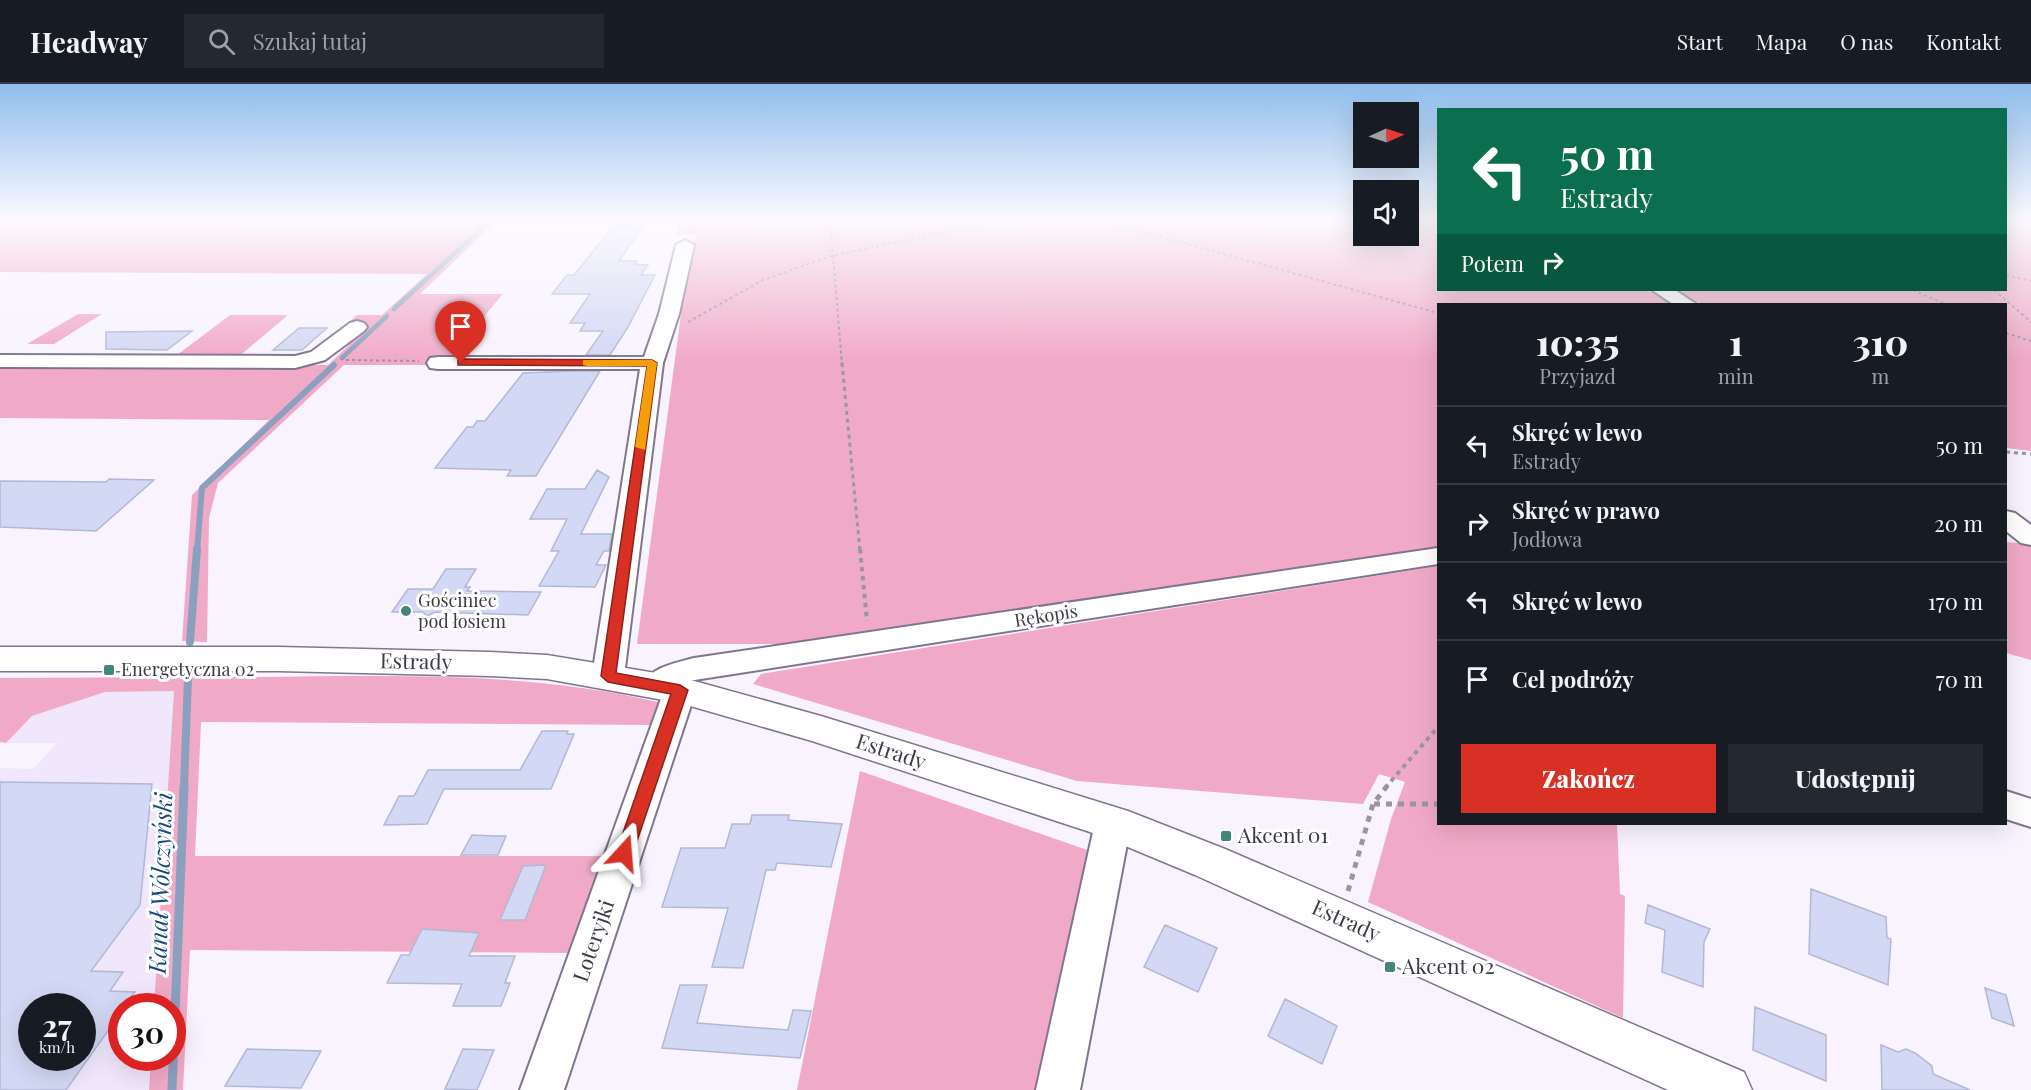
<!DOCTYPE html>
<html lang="pl">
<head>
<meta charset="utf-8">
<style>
  body { margin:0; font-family:"Playfair Display",serif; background:#242831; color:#f1f3f6; height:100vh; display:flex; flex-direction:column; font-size:22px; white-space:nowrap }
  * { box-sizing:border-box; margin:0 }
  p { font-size:20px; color:#9ea1a6 }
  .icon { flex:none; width:33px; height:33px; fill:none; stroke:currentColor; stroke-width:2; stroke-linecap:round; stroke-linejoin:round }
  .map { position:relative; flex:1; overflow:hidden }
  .panel { position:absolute; left:1437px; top:219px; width:570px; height:522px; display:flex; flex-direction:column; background:#171b24; border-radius:0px; box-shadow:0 6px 24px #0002 }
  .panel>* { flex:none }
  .hud { position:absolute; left:1437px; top:24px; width:570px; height:183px; border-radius:0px; box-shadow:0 6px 24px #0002; background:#0b6e4f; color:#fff; overflow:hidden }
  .needle { width:39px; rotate:87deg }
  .fabs { position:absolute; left:1353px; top:18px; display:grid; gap:12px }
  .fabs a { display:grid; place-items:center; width:66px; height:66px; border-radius:0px; background:#171b24; box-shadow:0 6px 24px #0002; font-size:30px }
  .speed { position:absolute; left:18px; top:909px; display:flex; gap:12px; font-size:30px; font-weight:700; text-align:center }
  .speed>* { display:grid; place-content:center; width:78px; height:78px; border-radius:50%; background:#171b24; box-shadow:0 6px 24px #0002; line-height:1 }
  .speed small { font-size:15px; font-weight:400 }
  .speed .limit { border:9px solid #d22; background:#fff; color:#111 }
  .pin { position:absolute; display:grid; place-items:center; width:51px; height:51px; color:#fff; margin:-62px -26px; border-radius:50% 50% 50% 0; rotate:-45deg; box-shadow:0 0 6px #0007 }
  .pin .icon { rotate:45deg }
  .me { position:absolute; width:66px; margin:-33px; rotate:19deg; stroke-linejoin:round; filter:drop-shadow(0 0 4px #0008) }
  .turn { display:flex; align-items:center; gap:21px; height:126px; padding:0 24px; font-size:27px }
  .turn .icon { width:78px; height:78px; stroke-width:2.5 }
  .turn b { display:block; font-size:42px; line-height:51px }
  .then { display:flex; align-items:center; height:57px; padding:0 24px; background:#0003; gap:12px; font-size:22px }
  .eta { display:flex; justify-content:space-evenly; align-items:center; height:102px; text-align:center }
  .eta b { font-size:36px; font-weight:800; line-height:42px }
  .primary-button { display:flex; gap:12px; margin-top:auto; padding:12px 24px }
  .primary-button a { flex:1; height:69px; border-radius:0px; background:#d93025; color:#fff; font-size:24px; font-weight:800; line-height:69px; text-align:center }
  .primary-button a+a { background:#242831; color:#f1f3f6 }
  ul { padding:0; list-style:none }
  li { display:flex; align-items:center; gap:18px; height:78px; padding:0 24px; border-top:2px solid #363941 }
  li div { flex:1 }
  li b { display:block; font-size:22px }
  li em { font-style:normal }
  header { display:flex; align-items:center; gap:36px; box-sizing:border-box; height:84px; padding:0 30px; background:#171b24; border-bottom:2px solid #363941 }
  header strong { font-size:28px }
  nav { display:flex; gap:33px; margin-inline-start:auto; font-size:21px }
  .search { width:420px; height:54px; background:#242831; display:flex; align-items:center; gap:15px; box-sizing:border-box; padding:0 21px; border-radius:0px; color:#9ea1a6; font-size:22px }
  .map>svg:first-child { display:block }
</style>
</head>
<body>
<header>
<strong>Headway</strong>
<div class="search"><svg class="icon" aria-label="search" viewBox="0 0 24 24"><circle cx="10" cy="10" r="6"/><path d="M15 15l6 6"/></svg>Szukaj tutaj</div>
<nav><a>Start</a><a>Mapa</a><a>O nas</a><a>Kontakt</a></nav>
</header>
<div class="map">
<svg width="2031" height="1006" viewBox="0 0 2031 1006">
  <rect width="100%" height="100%" fill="#f8f3ff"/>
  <!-- built -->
  <path fill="#f0e7fd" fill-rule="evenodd" d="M174,607L154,922H122V974H151L149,1006H0V684L33,685L57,659H6L32,632L105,608ZM32,922H82V974H32Z"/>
  <!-- green -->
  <path fill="#f0aac7" d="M0,135H499L420,210H503L443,281H344L218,399L209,434L207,558L182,557L192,411L269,336L0,334V279L328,281L349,261L344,260L365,240L348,239L357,231H382L427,190L0,188Z
    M681,135H1363L1364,152H1408L1409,135H1438V206H1647L1671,220H1438V464L809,560H637L682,222L686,172L697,151H677Z
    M2006,135H2031V367L2006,364V220H1701L1677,206H2006Z
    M78,230H102L54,260H27Z
    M230,231H288L237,274H173Z
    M2006,458L2031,460V576L2006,569Z
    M1438,482V740H1617L1620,810L1625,812L1623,934L1368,818L1391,735L1405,698L1379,690L1363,720L1077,697L753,600L761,590Z
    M206,593C356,594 511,583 658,618L652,641L201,638L195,772H608L573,869L190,866L183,1006H149L151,974H172V922H154L174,607L105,608L32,632L6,659L0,658V594Z
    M860,687L1096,769L1047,1006H797Z"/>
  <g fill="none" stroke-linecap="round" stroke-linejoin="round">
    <!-- stream-far3 -->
    <path stroke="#8ba0bf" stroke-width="4.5" d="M394,225L492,135
      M342,274L387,232"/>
    <!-- stream-far2 -->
    <path stroke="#8ba0bf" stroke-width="6" d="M197,467L202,404L334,281"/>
    <!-- stream-far1 -->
    <path stroke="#8ba0bf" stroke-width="8" d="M190,558L197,465
      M184,704L188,593"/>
    <!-- stream -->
    <path stroke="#8ba0bf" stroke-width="9" d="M172,1006L184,702"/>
  </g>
  <!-- building -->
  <path fill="#d3d8f4" stroke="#b3b7d4" stroke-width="1.5" fill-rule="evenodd" d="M619,135H648L619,177H637L635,180L648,181L641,191H655L628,243L610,271H586L603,247H580L585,239H570L590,210H552L567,191H574Z
    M299,244H327L302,266H273Z
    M192,247L167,266L106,265V248Z
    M575,287H600L536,392H507L511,386L435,384L467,343H473L477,337H485L523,289Z
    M597,386L609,393L581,450H612L609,467H604L596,481H606L595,503L539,502L559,467H551L567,435H530L547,405H585Z
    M109,395L154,396L96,447L0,443V397L106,398Z
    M446,485H476L465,503H470L467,507L541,508L528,531L435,528L427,532L423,528H392L408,505H433Z
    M542,647H568L567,650H574L551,705H444L427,740L384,741L399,712H414L428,686H520Z
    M0,698L152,700L140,821L91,887L123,888L110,907L135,908L124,922H122V927L66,1006H0ZM32,922H82V974H32Z
    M752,731H789L788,736L842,740L831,783L777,779L775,786H766L743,884L712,883L728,824L662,823L681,764H725L732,740H750Z
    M472,751L495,752H506L498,771H461Z
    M546,781L525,836H500L523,782Z
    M1811,805L1886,833L1887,854L1891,855L1888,901L1809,870Z
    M1648,821L1710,845L1704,858L1703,903L1662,888L1665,846L1645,839Z
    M1165,841L1217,864L1198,908L1144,883Z
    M422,845L479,849L469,872H515L505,899H510L501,922H453L462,900L387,899L401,871H409Z
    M680,901H707L697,939L788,946L793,926L811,927L800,974L662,964Z
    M1985,904L2006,911L2014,942L1992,934Z
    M1285,915L1337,942L1322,980L1268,952Z
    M1755,923L1826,951V997L1753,966Z
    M1881,961L1898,968L1906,965L1915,969L1932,982L1933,990L1970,1006H1882Z
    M247,965L321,967L301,1004L225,1002Z
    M463,965L494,966L477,1006L445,1005Z"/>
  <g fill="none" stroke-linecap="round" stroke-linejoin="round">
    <defs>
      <path id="minor" d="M685,156L694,161L679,230L663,279L624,592L619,600L608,603L597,600L592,592L640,285H438L430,284L427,279L430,274L438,273H644L659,230L676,161Z
        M1652,206H1675L1696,220H1673Z
        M357,237L364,239L367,243L364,247L325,276L295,284L0,283V271L295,272L311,268L350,239Z
        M2006,427L2015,429L2031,441V461L2021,459L2006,447Z
        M1438,464V480L688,597L696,606L564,1006H520L662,612L646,610L641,602C653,582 673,580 694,574Z
        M2006,707L2031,715V743L2006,735Z
        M1113,725L1126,729L1131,739L1080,1006H1036L1095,739L1100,729Z"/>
      <path id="major" d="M0,563H278L490,568L547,571L680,593L821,632L1128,727L1225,765L1744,988L1752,1006H1668L1195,791L1099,751L812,657L680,619L547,595L490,592L278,587H0Z"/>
    </defs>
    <!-- minor casing -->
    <use href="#minor" stroke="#7f758e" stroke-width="4"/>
    <!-- major casing -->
    <use href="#major" stroke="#7f758e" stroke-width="3"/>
    <!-- path-far3 -->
    <path stroke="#9a96a1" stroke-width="2" stroke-dasharray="3 3" stroke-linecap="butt" d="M830,135L842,281
      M1096,135L1438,229
      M691,147L695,135
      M2006,191L2031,197
      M1913,206L1945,220
      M1994,206L2031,238
      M688,238L763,196L831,172L969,143L991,135
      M2006,249L2031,257
      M346,276L419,277"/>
    <!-- path-far2 -->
    <path stroke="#9a96a1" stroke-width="3" stroke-dasharray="4 4" stroke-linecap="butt" d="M842,279L860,467
      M2006,368L2031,370"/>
    <!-- path-far1 -->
    <path stroke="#9a96a1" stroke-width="4" stroke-dasharray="4.5 4.5" stroke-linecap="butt" d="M860,465L867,537
      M1385,704L1438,643"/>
    <!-- path -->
    <path stroke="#9a96a1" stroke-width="5" stroke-dasharray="6 6" stroke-linecap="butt" d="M1374,720H1438
      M1348,807L1373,720L1387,702"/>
    <!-- minor -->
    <use href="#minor" fill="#fff" fill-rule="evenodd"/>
    <!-- major -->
    <use href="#major" fill="#fff" fill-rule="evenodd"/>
  </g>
  <!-- sky -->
  <linearGradient id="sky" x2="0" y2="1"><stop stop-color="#90beed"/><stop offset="0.49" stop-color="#fcfaff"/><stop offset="1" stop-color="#fcfaff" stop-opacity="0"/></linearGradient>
  <rect width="2031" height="276" fill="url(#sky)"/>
  <!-- route -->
  <path fill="#d93025" stroke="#8d1f18" stroke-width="1.5" d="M461,275L652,276L657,279L616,589L680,601L688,606L633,769L631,774L624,776L618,774L616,769L671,610L608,598L601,592L647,282L458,281V276Z"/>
  <!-- slow -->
  <path fill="#f59e0b" d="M583,276H652L657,279L645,366L635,363L647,282H587L583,281Z"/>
  <!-- markers -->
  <g fill="#43877b" stroke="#fff" stroke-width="2">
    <circle cx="406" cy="527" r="6"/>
    <rect x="103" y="580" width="12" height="12" rx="3"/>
    <rect x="1220" y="746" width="12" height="12" rx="3"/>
    <rect x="1384" y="877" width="12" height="12" rx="3"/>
  </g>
  <g text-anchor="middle" stroke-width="6" stroke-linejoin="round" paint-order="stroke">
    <!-- poi labels -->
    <g font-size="18" fill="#3d3944" stroke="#fff" text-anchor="start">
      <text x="418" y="523">Gościniec<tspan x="418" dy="21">pod łosiem</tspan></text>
      <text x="121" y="592">Energetyczna 02</text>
    </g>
    <!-- street labels -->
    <g font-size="18" fill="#3d3944" stroke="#fff">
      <text transform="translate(1046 532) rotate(-9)" y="6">Rękopis</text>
    </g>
    <!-- near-street labels -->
    <g font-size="21" fill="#3d3944" stroke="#fff">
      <text transform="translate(416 578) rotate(1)" y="7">Estrady</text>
      <text transform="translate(891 668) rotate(18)" y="7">Estrady</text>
      <text transform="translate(1346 837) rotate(24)" y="7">Estrady</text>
      <text transform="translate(594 857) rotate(-71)" y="7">Loteryjki</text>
    </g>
    <!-- near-poi labels -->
    <g font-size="21" fill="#3d3944" stroke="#fff" text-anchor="start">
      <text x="1238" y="759">Akcent 01</text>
      <text x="1402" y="890">Akcent 02</text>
    </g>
    <!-- near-water labels -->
    <g font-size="24" font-style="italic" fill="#144882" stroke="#fff">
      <text transform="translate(161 799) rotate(-88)" y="8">Kanał Wólczyński</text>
    </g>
  </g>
</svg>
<div class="fabs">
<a><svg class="needle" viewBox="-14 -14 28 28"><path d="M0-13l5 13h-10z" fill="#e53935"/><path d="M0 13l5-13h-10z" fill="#9ea1a6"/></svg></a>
<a><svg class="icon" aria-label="sound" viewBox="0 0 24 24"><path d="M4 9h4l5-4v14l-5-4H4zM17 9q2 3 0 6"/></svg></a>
</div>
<div class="speed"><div>27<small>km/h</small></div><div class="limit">30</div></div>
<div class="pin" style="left:461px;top:279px;background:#d93025"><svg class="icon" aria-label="arrive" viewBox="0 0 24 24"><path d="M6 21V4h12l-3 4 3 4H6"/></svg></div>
<svg class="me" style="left:624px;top:769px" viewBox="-20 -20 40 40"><path d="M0-17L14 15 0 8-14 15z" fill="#d93025" stroke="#fff" stroke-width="4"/></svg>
<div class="hud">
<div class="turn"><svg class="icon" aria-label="left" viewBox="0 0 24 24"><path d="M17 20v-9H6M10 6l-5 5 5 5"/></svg><div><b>50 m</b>Estrady</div></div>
<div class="then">Potem<svg class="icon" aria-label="right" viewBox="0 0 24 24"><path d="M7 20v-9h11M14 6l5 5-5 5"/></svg></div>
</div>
<section class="panel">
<div class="eta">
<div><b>10:35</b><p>Przyjazd</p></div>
<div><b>1</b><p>min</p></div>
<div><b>310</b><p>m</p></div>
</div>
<ul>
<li><svg class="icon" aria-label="left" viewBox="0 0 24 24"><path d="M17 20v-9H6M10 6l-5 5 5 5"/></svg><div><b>Skręć w lewo</b><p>Estrady</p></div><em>50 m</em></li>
<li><svg class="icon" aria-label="right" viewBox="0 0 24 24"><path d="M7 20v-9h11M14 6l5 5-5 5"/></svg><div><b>Skręć w prawo</b><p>Jodłowa</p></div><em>20 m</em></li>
<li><svg class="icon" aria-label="left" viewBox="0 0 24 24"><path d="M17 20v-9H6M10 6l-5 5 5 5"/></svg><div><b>Skręć w lewo</b></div><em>170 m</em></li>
<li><svg class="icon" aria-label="arrive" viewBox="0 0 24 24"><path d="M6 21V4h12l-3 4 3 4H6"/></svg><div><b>Cel podróży</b></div><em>70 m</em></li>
</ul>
<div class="primary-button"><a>Zakończ</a><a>Udostępnij</a></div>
</section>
</div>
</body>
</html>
